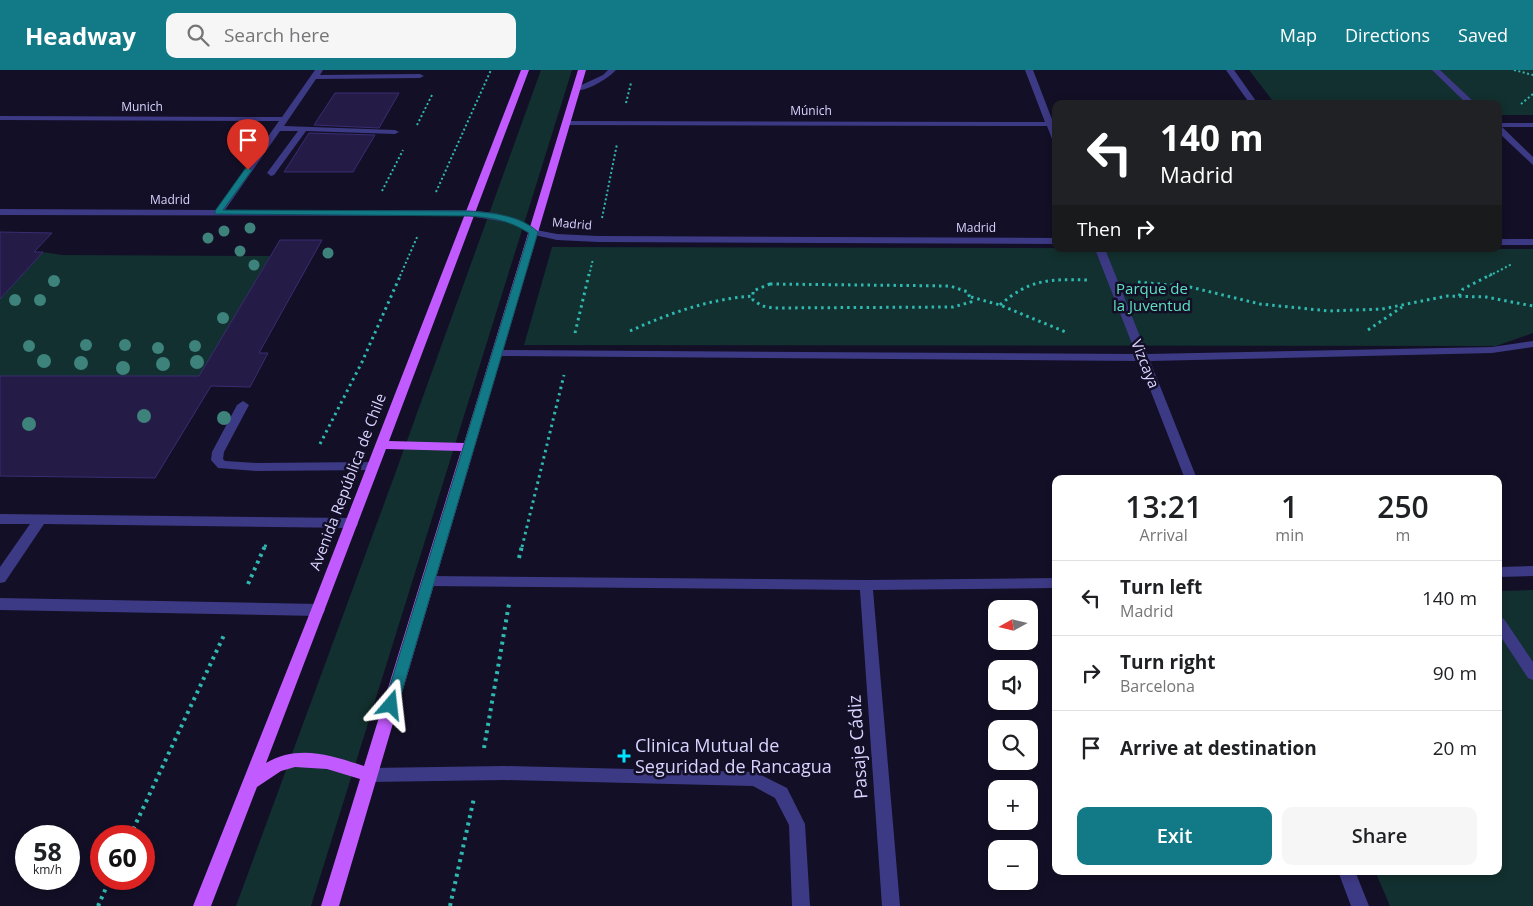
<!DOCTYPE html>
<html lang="en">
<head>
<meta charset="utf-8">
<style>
  body { margin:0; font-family:"Open Sans",sans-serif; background:#f6f6f6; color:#202124; height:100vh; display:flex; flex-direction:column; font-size:19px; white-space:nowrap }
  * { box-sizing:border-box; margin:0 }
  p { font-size:16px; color:#757577 }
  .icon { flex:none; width:28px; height:28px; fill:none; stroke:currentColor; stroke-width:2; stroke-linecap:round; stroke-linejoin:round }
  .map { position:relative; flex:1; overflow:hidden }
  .drawer { position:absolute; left:1052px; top:405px; width:450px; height:400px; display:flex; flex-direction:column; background:#fff; border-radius:10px; box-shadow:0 2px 8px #0003 }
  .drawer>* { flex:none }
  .top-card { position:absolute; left:1052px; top:30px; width:450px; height:152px; border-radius:10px; box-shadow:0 2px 8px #0003; background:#202124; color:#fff; overflow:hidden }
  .needle { width:32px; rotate:262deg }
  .fabs { position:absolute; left:988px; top:530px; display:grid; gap:10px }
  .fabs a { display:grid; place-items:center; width:50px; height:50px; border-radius:10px; background:#fff; box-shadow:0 2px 8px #0003; font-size:25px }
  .speed { position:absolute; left:15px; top:755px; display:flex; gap:10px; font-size:25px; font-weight:700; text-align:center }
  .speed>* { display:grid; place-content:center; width:65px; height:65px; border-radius:50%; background:#fff; box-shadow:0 2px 8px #0003; line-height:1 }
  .speed small { font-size:12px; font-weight:400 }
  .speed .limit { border:8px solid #d22; background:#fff; color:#111 }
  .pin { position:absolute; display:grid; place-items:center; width:42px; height:42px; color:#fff; margin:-51px -21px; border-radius:50% 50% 50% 0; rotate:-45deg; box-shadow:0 0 5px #0007 }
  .pin .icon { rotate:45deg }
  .me { position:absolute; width:55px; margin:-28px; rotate:17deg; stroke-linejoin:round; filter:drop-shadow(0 0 4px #0008) }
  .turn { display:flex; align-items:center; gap:18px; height:105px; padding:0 25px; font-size:22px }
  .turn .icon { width:65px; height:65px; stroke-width:2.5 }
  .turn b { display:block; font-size:35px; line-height:42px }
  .then { display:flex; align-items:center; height:48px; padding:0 25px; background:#0003; gap:10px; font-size:19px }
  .eta { display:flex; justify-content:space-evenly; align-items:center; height:85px; text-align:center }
  .eta b { font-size:30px; font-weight:600; line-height:35px }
  .action { display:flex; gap:10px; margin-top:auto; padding:10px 25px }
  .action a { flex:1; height:58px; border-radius:10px; background:#127987; color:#fff; font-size:20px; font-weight:600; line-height:58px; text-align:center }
  .action a+a { background:#f6f6f6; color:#202124 }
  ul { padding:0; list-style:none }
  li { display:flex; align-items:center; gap:15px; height:75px; padding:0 25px; border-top:1px solid #e0e0e0 }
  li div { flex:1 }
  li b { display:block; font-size:19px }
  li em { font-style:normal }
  header { display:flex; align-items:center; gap:30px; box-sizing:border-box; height:70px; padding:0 25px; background:#127987; color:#fff }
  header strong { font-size:24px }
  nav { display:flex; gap:28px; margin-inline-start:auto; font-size:18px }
  .search { width:350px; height:45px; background:#f6f6f6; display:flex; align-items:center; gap:12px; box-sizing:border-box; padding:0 18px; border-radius:10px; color:#757577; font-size:19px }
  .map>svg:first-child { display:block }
</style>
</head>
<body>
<header>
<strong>Headway</strong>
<div class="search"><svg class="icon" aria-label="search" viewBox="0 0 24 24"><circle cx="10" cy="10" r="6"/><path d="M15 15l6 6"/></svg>Search here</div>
<nav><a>Map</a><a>Directions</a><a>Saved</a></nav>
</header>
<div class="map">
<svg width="1533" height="836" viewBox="0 0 1533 836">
  <rect width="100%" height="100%" fill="#130f26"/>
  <!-- green -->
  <path fill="#12302f" d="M541,0H572L311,836H236L395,404Z
    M1249,0H1533V45H1499V34H1275Z
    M552,177L1533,179V263L1496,276L524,275Z
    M43,182L62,185L270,186L199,307L0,306V229Z
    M1533,520V836H1390L1375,801H1499V521Z"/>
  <!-- building -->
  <path fill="#241b47" stroke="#3b2d73" d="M335,23H399L379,58L314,55Z
    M309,63L375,65L353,102H284Z
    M0,162L52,163L34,182H43L0,229Z
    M280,170H322L259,283H268L250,317L211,316L155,408L0,406V306H199Z"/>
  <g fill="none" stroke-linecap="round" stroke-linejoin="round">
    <!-- path-far2 -->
    <path stroke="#2fb8b0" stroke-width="2" stroke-dasharray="2 2.5" stroke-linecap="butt" d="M1514,0L1533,5
      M626,33L631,13
      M1521,34L1533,24
      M417,55L433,23
      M382,121L403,80
      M436,122L491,0
      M602,148L617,74
      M400,206L418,165
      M589,206L593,189
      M1489,206L1512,194"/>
    <!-- path-far1 -->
    <path stroke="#2fb8b0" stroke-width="3" stroke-dasharray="2.5 4" stroke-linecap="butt" d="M1138,212L1190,217L1260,234L1329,241L1382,239L1447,226L1486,227L1533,236
      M770,214L950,216L968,222L971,232L953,237L773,238L762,236L753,230V221Z
      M1459,226L1463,219L1492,204
      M971,227L1000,235L1068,263
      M1000,235C1029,209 1050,209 1087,210
      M1368,260L1402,237
      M630,261C670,243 709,229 753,226
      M575,263L589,204
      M320,374L362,292L401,204
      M265,477L266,474
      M522,477L564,305"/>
    <!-- path -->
    <path stroke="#2fb8b0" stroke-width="4" stroke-dasharray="3 4.5" stroke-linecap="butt" d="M519,488L522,476
      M248,514L265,476
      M484,678L509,534
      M130,766L225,563
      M98,836L110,809
      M450,836L474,728"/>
    <!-- minor -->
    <path fill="#3d3a85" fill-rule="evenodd" d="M315,0H323L320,5L420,4L424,6L420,8L316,9L284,56L395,60L399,62L395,64L306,61L274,105L271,106L267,103L298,61H280L225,140H469L495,143L518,149L536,160L557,164L598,166L1056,168V174L598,172L557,170L530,164L512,153L469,146L0,145V139L216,140L279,51L0,50V46L282,47Z
      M608,0H616C609,8 582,25 573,19L603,5Z
      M1025,0H1033L1053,52H1056V71L1052,69L1047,56L566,55L562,53L566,51L1045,52Z
      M1226,0H1234L1258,34H1250Z
      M1432,0H1440L1476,34H1467Z
      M1499,53H1533V57H1502L1533,87V95L1499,63Z
      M1499,169H1533V175H1499Z
      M1095,179H1105L1147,284L1492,277L1533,271V277L1492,283L1150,291L1197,409H1185L1139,291L497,286L492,283L497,280L1136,284Z
      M243,331L249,335L224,382L223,389L225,391L256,393L372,392L378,396L372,400L256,401L218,398L211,390L212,382L237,335Z
      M0,444L352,448L357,450L358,453L357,456L352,458L44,454L5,512L0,513V497L30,454H0Z
      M1533,496V506L1499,507V497Z
      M428,506L866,510L1056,508V518L873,520L900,836H882L860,520L428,516L423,515L421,511L423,507Z
      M0,528L318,534L323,536L325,540L323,544L318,546L0,540Z
      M1499,547L1504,549L1533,592V610L1528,608L1499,564Z
      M504,696L755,702L787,718L805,754L810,836H792L789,755L775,728L753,716L504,710L370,712L364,710L362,705L364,700L370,698Z
      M1338,801H1355L1369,836H1351Z"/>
    <!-- major -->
    <path fill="#c25bff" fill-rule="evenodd" d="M521,0H529L389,371L464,373L578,0H586L339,836H321L360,709L327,699L295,697L281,701L257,717L211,836H193L311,540ZM386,379L461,381L364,696C331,685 298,674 266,693Z"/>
  </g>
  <!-- trees -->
  <g fill="#3d827b">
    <circle cx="250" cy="158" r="5.5"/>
    <circle cx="224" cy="161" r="5.5"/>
    <circle cx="208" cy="168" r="5.5"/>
    <circle cx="240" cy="181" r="5.5"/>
    <circle cx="328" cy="183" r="5.5"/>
    <circle cx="254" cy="195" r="5.5"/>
    <circle cx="54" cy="211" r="6"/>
    <circle cx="15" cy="230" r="6"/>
    <circle cx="40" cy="230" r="6"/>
    <circle cx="223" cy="248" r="6"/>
    <circle cx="86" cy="275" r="6"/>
    <circle cx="125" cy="275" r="6"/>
    <circle cx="29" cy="276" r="6"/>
    <circle cx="195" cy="276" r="6"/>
    <circle cx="158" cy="278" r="6"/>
    <circle cx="44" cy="291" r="7"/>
    <circle cx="197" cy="292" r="7"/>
    <circle cx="81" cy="293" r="7"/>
    <circle cx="163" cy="294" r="7"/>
    <circle cx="123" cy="298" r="7"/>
    <circle cx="144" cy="346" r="7"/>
    <circle cx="224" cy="348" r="7"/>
    <circle cx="29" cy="354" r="7"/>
  </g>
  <!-- route -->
  <path fill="#127987" stroke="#0c4f58" d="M248,98L252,100L223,140L469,141C493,143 520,145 538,162L398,635L396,639L391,641L386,639L384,635L529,163C508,150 493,148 469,146L215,144V141L245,99Z"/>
  <!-- markers -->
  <path fill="#00e5ff" stroke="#130f26" stroke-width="2" d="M621.5 678.5h5v5h5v5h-5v5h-5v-5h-5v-5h5z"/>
  <g text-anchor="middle" stroke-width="5" stroke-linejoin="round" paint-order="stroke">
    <!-- far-street labels -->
    <g font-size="12" fill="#d9d4ff" stroke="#130f26">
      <text x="142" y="41">Munich</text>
      <text x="811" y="45">Múnich</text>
      <text x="170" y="134">Madrid</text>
      <text transform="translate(572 154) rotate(5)" y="4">Madrid</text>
      <text x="976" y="162">Madrid</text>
    </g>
    <!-- park labels -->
    <g font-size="15" fill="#5fe0c0" stroke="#130f26">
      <text x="1152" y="224">Parque de<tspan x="1152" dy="17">la Juventud</tspan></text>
    </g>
    <!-- street labels -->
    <g font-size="15" fill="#d9d4ff" stroke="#130f26">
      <text transform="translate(1145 294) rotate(68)" y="5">Vizcaya</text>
      <text transform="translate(348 412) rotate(-69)" y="5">Avenida República de Chile</text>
    </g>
    <!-- near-poi labels -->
    <g font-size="18" fill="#d9d4ff" stroke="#130f26" text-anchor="start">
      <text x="635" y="682">Clinica Mutual de<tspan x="635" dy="21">Seguridad de Rancagua</tspan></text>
    </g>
    <!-- near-street labels -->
    <g font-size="18" fill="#d9d4ff" stroke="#130f26">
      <text transform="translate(858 677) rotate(-94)" y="6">Pasaje Cádiz</text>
    </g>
  </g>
</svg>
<div class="fabs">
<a><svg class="needle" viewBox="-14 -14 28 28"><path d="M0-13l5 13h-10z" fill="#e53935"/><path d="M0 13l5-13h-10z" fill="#757577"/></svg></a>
<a><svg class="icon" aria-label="sound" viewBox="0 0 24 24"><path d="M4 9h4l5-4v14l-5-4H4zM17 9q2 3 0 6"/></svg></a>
<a><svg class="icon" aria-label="search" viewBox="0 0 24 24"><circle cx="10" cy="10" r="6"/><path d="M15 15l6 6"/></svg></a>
<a>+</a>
<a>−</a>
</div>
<div class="speed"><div>58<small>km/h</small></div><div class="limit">60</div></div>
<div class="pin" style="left:248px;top:100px;background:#d93025"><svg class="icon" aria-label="arrive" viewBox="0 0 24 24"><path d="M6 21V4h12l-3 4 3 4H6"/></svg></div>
<svg class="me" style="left:391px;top:635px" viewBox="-20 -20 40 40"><path d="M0-17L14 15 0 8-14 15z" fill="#127987" stroke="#fff" stroke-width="4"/></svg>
<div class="top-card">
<div class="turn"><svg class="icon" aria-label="left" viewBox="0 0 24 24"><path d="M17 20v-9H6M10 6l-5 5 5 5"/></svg><div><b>140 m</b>Madrid</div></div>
<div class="then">Then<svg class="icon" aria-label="right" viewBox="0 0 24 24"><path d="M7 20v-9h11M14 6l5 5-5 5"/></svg></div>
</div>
<section class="drawer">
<div class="eta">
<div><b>13:21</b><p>Arrival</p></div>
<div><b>1</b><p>min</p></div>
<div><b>250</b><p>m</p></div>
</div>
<ul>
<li><svg class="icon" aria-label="left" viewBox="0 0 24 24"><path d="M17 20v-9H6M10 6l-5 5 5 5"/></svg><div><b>Turn left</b><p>Madrid</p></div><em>140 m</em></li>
<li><svg class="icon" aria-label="right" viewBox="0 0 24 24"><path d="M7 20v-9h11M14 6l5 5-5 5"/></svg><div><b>Turn right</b><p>Barcelona</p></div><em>90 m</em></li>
<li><svg class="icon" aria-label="arrive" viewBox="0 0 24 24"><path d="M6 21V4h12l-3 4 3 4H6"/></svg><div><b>Arrive at destination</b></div><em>20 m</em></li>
</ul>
<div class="action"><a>Exit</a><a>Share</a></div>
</section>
</div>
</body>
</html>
